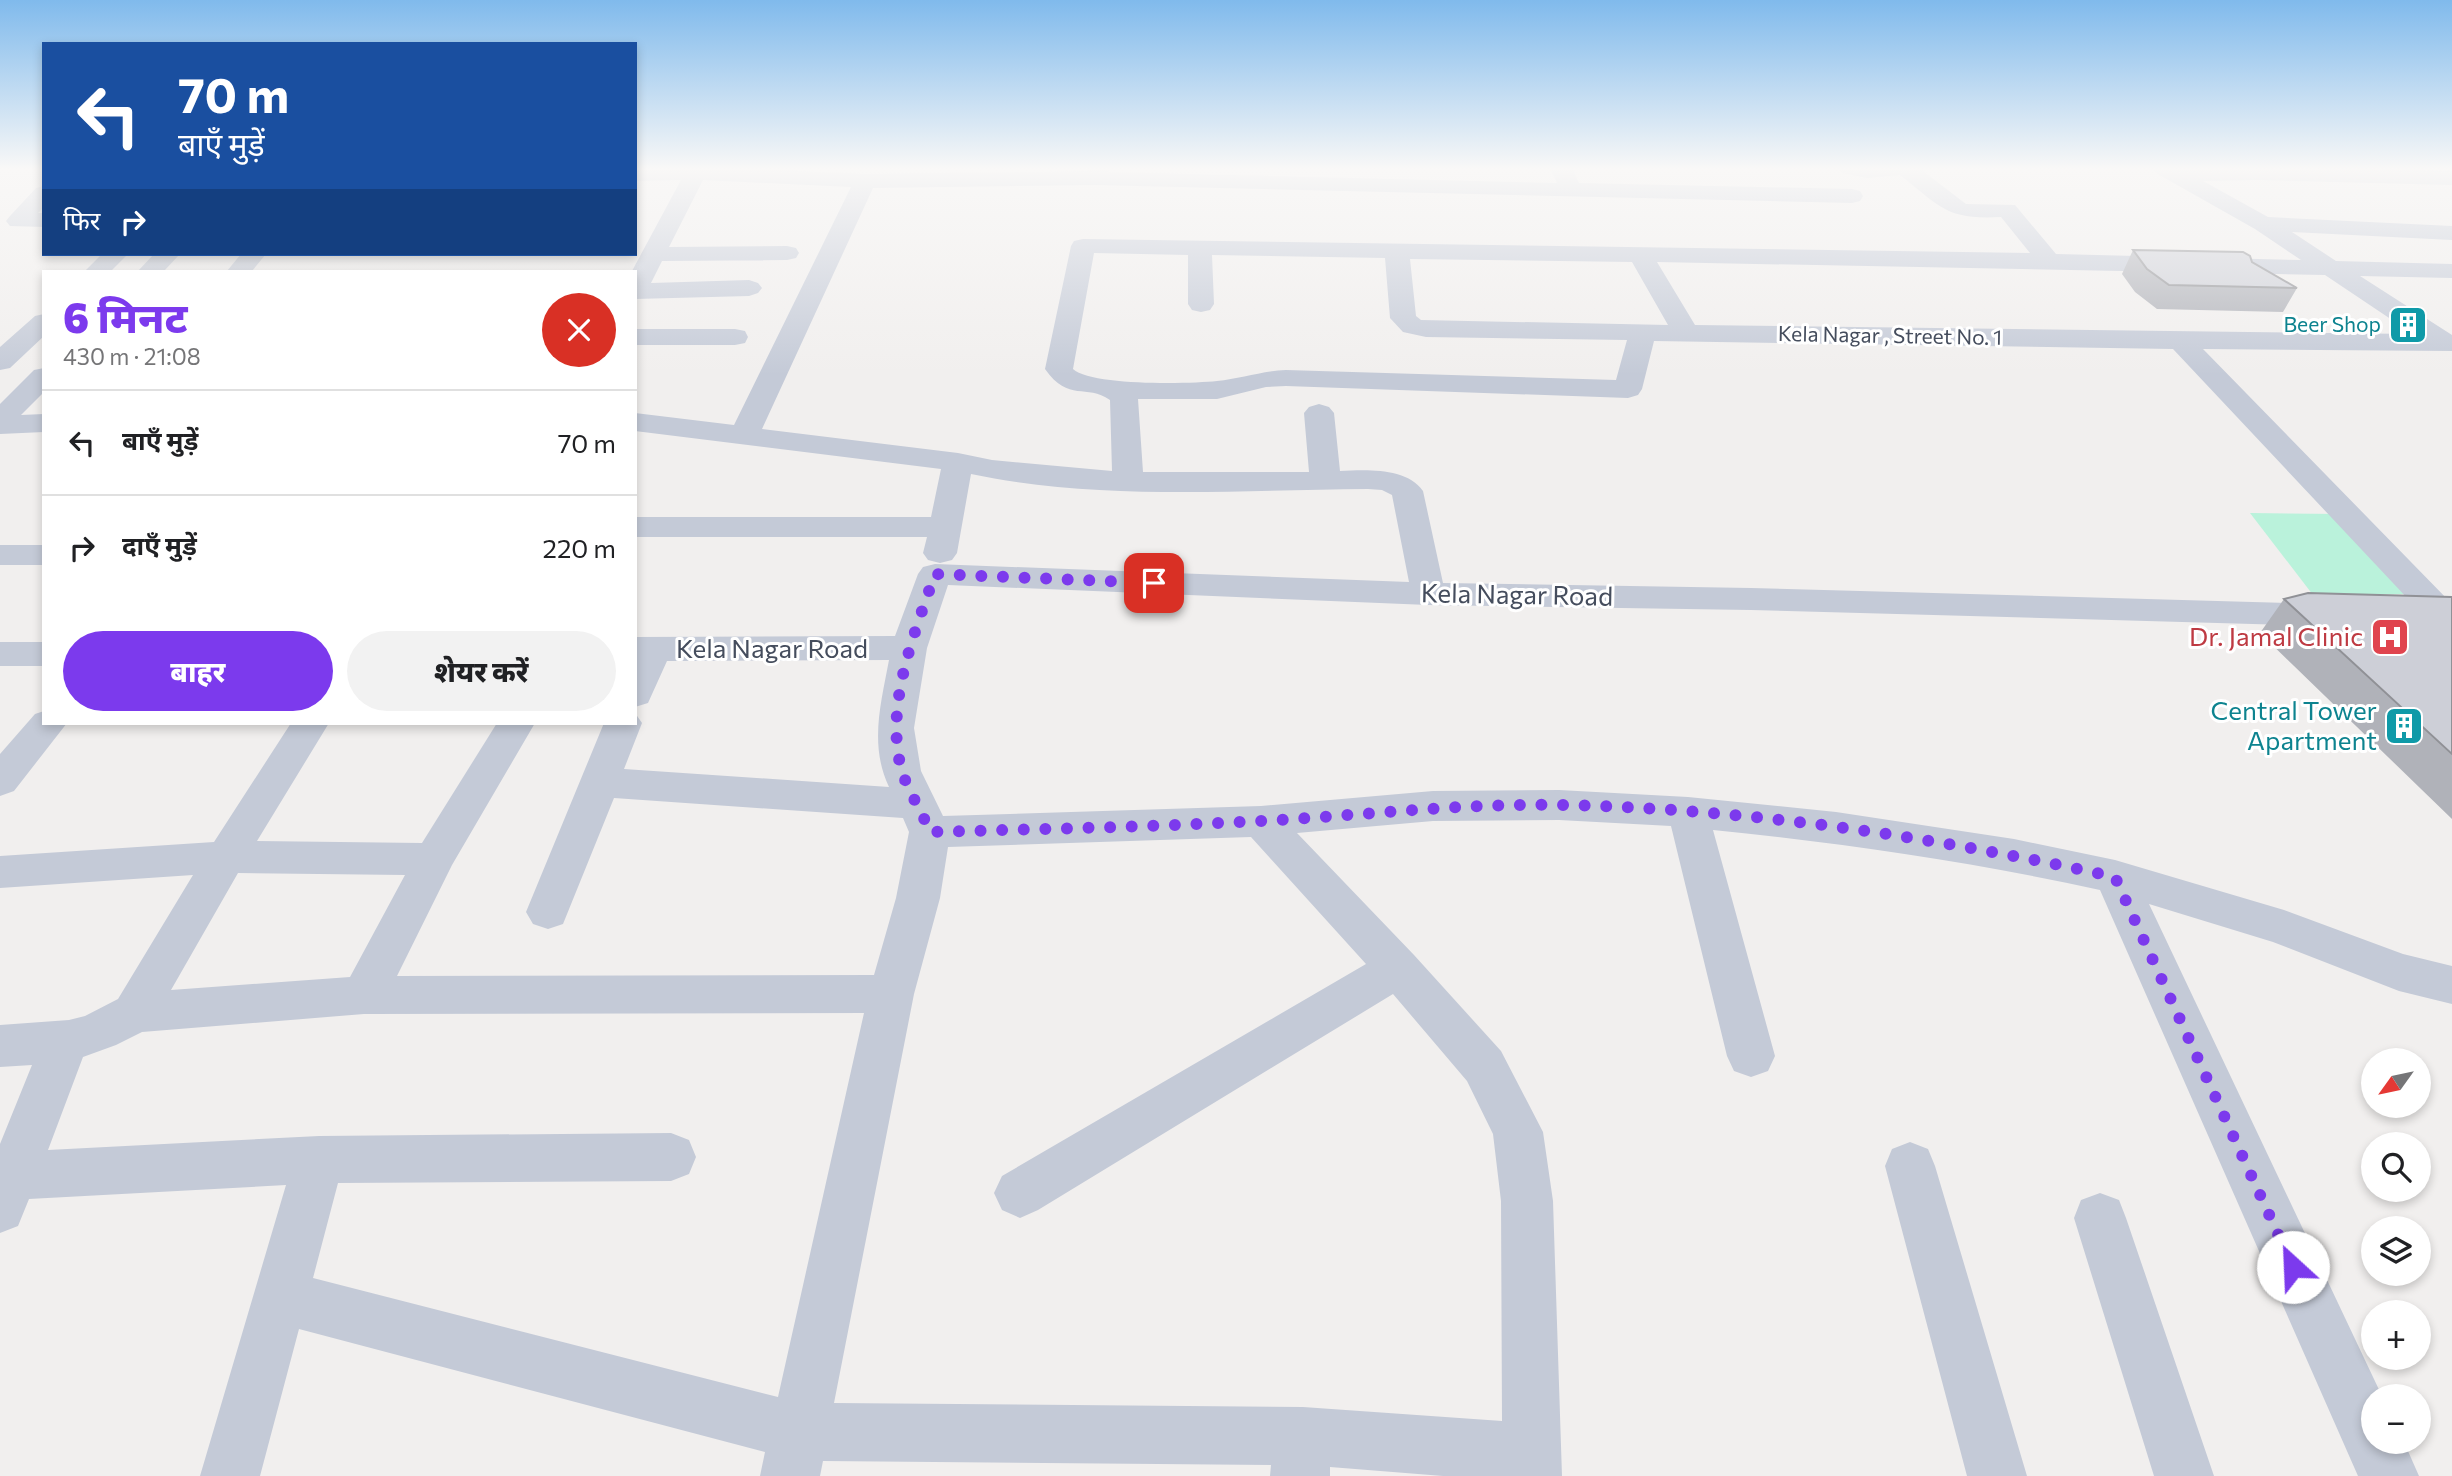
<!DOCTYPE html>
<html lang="hi">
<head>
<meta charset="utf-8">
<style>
  body { margin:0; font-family:Commissioner,"Noto Sans Devanagari",sans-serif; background:#f2f2f2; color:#202124; height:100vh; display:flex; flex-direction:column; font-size:26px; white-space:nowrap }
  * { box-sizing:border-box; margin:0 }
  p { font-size:23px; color:#757577 }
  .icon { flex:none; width:38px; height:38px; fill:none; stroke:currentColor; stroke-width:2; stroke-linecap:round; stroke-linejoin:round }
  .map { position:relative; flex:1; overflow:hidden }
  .side { position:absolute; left:42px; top:270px; width:595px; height:455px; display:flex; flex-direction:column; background:#fff; border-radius:0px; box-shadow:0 4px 10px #0003 }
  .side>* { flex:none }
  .hud { position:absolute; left:42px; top:42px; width:595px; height:214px; border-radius:0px; box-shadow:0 4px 10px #0003; background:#1a4fa0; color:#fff; overflow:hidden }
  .needle { width:46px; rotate:237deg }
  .controls { position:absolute; left:2361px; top:1048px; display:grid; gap:14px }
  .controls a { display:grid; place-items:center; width:70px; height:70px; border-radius:50%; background:#fff; box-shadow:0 4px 10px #0003; font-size:35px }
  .pin { position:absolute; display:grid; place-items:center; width:60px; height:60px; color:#fff; margin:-30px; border-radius:14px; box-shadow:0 4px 10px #0006 }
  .me { position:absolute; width:77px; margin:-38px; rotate:335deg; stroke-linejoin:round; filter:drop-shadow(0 0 5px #0008) }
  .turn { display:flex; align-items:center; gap:24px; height:147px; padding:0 21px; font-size:32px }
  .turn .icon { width:91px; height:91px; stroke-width:2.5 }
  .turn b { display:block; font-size:49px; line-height:60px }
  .then { display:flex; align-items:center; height:66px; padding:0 21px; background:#0003; gap:14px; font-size:26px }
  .round { display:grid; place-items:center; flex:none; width:74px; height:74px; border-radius:37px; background:#f2f2f2 }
  .overview { display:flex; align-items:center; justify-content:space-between; height:119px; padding:0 21px }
  h1 { font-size:42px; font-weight:800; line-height:52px; color:#7c3aed }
  .primary-button { display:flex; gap:14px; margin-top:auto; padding:14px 21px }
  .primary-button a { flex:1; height:80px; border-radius:42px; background:#7c3aed; color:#fff; font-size:28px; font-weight:800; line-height:80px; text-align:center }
  .primary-button a+a { background:#f2f2f2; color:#202124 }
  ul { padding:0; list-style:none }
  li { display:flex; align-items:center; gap:21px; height:105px; padding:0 21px; border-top:2px solid #e0e0e0 }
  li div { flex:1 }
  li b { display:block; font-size:26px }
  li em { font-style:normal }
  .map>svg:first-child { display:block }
</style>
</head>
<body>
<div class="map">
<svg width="2452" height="1476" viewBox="0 0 2452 1476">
  <rect width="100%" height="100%" fill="#f1efee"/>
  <!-- green -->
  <path fill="#baf2db" d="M2250,513L2341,514L2415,594L2313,595Z"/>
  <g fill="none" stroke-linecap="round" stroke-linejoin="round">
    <!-- minor -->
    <path fill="#c4cad7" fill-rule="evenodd" d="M635,168H737L865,174L1087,171L1088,168H1110L1109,172L1557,183L1550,168H1572L1579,183L1852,189L1860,191L1863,196L1860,201L1852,203L1096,185L873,188L762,429L958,453L992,460L1112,471L1110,400C1086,383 1069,403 1045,369L1071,246L1074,241L1083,239L2030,253L2001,217C1946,220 1941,207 1900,175L1867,178L1842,173L1839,168H1919L1966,204L2015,205L2056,254L2301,260L2255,229L2156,173L2153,168L2452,171V185L2259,180L2203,181L2268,217L2452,226V240L2292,232L2336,261L2452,264V278L2360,276L2452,335V351L2203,349L2452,604V636L2440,633L2173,349L1654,341L1642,389L1638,395L1628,398L1286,386L1266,387L1217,399H1138L1143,472H1309L1304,413L1309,407L1319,404L1329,407L1334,413L1340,471C1366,470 1406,467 1423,491L1443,583L1751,588L2327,604L2339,607L2344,615L2339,623L2327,626L1751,610L1428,605L948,585L927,648L914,728L921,771L943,816L1261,806L1433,791L1559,790L1688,797L1836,812L2014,839L2115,860L2284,910L2403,954L2452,966V1004L2399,991L2273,942L2149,904L2382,1396H2373V1442H2404L2419,1476H2358L2100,890C1972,862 1843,843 1713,830L1775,1056L1768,1071L1751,1077L1734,1071L1727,1056L1671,826L1559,820L1433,821L1297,833L1414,955L1501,1051L1543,1132L1553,1201L1562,1476H1443L1330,1467V1476H1270L1271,1465L823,1461L820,1476H760L765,1452L299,1329L260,1476H200L286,1185L29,1199L18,1226L0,1233V1144L32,1065L0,1067V1025L69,1020L85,1016L118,999L193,875L0,888V856L214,842L291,723H329L257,841L422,843L497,723H535L452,865L397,976L874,975L896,898L909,832L903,818L614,798L563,924L548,929L533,924L526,912L604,723H635V713L642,723L624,769L889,787C869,745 881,703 889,660L667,661L648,703L635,707V637L895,636L918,574L923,567L935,564L1409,582L1392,495L1382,490L1368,489C1237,490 1100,501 971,474L957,553L952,560L940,563L928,560L923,553L927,537H635V517H931L941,469L635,431V413L734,425L851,187L703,180L669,247L787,246L796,248L799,253L796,258L787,260L662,261L651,283L749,280L758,283L762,288L758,293L749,296L635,299V271H632L681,180L635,181ZM1094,253L1188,255V304L1192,310L1201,312L1210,310L1214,304L1212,255L1385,258L1390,318L1403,332L1426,337L1627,340L1616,380L1286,370C1262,371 1240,379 1217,381C1189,384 1091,386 1073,369ZM1410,259L1632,262L1668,325L1421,320L1416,316ZM1657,262L2325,275L2413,334L1695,325ZM1251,837L1366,964L1002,1176L994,1193L1002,1210L1020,1218L1038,1210L1393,994L1467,1081L1493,1134L1501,1201L1502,1421L1303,1407L834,1403L914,994L940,898L948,847ZM238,873L405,875L350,977L171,990ZM864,1013L778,1397L313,1278L338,1183L671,1181L689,1174L696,1157L689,1140L671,1133L319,1136L48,1150L83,1057L116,1045L142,1032L364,1014Z
      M44,186V207L38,213H44V227L10,226L6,221L10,216L36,188Z
      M102,254H128L111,271H85Z
      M154,254H180L164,271H138Z
      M241,254H266L252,271H227Z
      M44,314V336L10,368L0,370V347L35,316Z
      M635,329H735L745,331L748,337L745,343L735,345H635Z
      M44,368V392L21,415L44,414V432L0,434V404L34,370Z
      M0,545H44V565H0Z
      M0,642H44V666H0Z
      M44,711V723H67L14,791L0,796V754L35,714Z
      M1910,1142L1928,1149L1935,1166L2027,1476H1967L1885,1166L1892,1149Z
      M2100,1193L2119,1200L2126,1218L2214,1476H2154L2074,1218L2081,1200Z"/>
  </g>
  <!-- wall -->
  <path fill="#b0b2b9" d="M2133,250L2252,262L2297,288L2283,312L2157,309L2135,292L2122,274Z
    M2452,597V819L2260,633L2284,599Z"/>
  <!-- building -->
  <path fill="#cdcfd7" stroke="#909196" stroke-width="2" d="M2133,250L2243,252L2250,256L2252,262L2297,288L2169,285L2147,269Z
    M2308,593L2452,597V754L2284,599Z"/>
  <!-- sky -->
  <linearGradient id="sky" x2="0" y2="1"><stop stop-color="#80baec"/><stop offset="0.45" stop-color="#f9f8f7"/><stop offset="1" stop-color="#f9f8f7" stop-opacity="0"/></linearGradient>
  <rect width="2452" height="375" fill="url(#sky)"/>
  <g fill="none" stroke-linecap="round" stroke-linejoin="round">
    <!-- route -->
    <path stroke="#7c3aed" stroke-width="12" stroke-dasharray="0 21.6" d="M1154,583L935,574C914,635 885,704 901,768C905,785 923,814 930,832C1040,829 1150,827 1260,821C1359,816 1458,803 1558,805C1745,808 1934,837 2115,877L2293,1267"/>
  </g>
  <!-- icons -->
  <defs>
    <symbol id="building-square" viewBox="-11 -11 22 22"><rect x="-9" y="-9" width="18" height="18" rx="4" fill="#0f9aa8" stroke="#fff"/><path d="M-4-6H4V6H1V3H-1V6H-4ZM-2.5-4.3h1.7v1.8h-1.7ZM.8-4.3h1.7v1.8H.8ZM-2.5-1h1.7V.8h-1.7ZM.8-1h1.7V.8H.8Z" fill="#fff"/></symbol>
    <symbol id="hospital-square" viewBox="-11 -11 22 22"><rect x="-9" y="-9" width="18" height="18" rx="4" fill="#e0444e" stroke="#fff"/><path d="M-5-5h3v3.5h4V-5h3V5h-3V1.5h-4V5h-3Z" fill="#fff"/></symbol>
  </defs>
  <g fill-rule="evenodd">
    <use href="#building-square" x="2386" y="303" width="44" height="44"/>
    <use href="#hospital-square" x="2368" y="615" width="44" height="44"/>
    <use href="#building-square" x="2382" y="704" width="44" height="44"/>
  </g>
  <g text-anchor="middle" stroke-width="6" stroke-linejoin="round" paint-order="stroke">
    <!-- far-culture labels -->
    <g font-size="21" fill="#0d838f" stroke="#fff" text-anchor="end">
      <text x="2381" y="332">Beer Shop</text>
    </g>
    <!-- far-street labels -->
    <g font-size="21" fill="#454d5d" stroke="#fff">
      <text transform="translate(1890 336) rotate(1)" y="7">Kela Nagar , Street No. 1</text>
    </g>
    <!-- street labels -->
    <g font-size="26" fill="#454d5d" stroke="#fff">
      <text transform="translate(1517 595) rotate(1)" y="9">Kela Nagar Road</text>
      <text x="772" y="658">Kela Nagar Road</text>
    </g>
    <!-- health labels -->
    <g font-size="26" fill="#be3a42" stroke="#fff" text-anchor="end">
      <text x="2363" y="646">Dr. Jamal Clinic</text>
    </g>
    <!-- culture labels -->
    <g font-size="26" fill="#0d838f" stroke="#fff" text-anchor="end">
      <text x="2377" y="720">Central Tower<tspan x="2377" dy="30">Apartment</tspan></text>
    </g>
  </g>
</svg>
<div class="controls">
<a><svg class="needle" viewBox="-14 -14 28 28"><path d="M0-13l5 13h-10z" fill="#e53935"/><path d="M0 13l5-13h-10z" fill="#757577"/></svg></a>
<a><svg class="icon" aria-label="search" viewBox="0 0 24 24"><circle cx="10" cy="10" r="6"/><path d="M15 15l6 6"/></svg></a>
<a><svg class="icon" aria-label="layers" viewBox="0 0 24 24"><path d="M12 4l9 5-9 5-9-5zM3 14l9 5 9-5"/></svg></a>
<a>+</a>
<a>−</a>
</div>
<div class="pin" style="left:1154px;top:583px;background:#d93025"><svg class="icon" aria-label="arrive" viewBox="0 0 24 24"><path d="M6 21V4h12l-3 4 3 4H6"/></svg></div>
<svg class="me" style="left:2293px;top:1267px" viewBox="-20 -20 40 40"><circle r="19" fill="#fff"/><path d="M0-13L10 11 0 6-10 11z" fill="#7c3aed"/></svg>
<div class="hud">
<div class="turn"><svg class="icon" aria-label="left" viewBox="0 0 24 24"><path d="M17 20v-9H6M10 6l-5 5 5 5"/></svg><div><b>70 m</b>बाएँ मुड़ें</div></div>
<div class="then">फिर<svg class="icon" aria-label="right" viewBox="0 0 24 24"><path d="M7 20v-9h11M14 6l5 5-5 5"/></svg></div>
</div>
<section class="side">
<div class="overview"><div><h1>6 मिनट</h1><p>430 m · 21:08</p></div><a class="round" style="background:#d93025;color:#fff"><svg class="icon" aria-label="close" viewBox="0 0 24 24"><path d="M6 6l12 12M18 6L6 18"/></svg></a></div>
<ul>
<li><svg class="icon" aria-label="left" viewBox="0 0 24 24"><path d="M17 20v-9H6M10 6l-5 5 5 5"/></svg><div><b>बाएँ मुड़ें</b></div><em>70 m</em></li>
<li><svg class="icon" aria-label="right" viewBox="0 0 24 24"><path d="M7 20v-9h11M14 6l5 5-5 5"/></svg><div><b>दाएँ मुड़ें</b></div><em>220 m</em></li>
</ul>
<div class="primary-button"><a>बाहर</a><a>शेयर करें</a></div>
</section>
</div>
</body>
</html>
